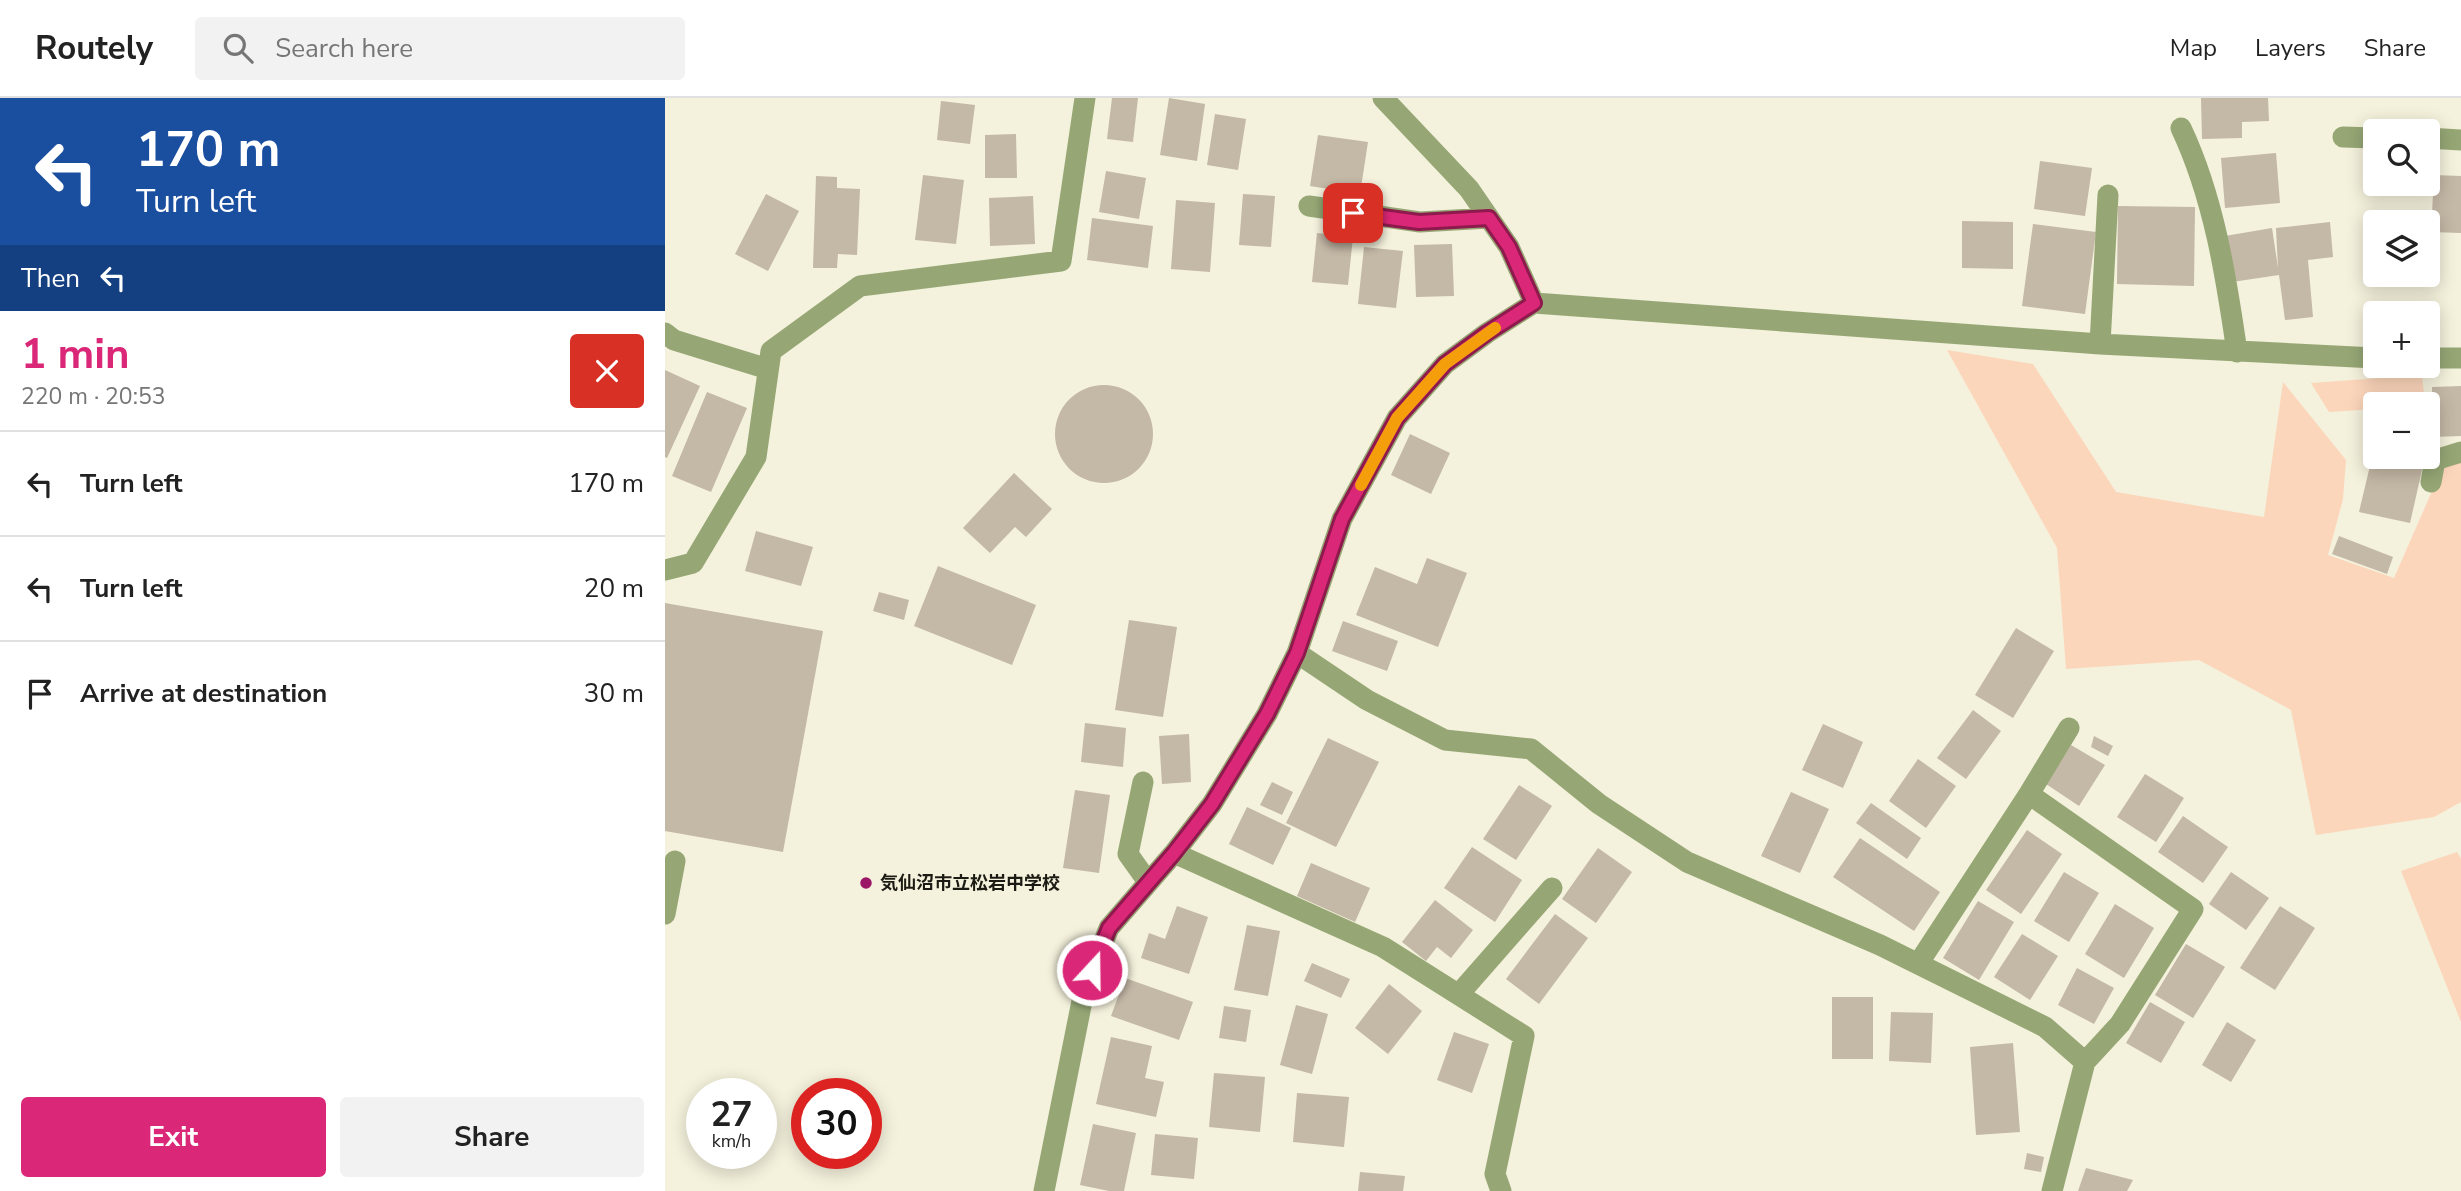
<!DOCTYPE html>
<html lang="en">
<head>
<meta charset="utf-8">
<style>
  body { margin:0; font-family:"Nunito Sans","Noto Sans JP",sans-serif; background:#f2f2f2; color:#222; height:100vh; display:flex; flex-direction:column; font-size:26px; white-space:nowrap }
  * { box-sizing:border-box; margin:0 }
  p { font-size:23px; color:#767676 }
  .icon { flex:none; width:38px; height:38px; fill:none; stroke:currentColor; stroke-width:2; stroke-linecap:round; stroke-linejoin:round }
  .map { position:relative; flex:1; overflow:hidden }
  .sheet { display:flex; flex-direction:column; background:#fff; width:665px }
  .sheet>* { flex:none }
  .top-card { background:#1a4fa0; color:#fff; overflow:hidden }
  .fabs { position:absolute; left:1698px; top:21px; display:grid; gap:14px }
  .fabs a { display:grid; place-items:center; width:77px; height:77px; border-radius:7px; background:#fff; box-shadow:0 4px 18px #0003; font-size:35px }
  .speed { position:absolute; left:21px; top:980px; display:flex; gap:14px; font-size:35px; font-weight:700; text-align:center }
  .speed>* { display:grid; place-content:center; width:91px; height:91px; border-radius:50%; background:#fff; box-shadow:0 4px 18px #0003; line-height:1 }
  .speed small { font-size:18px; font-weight:400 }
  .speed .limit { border:10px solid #d22; background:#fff; color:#111 }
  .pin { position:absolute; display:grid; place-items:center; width:60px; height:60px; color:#fff; margin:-30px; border-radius:14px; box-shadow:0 4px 10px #0006 }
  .me { position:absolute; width:77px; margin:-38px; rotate:21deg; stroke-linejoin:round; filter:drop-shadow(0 0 5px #0008) }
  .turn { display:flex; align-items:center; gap:24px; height:147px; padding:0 21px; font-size:32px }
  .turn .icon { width:91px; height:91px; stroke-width:2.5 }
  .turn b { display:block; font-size:49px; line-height:60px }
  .then { display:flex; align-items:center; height:66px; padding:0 21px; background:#0003; gap:14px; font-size:26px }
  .round { display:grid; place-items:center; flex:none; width:74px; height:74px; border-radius:7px; background:#f2f2f2 }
  .summary { display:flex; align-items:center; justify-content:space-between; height:119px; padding:0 21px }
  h1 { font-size:42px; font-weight:700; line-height:52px; color:#db2777 }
  .cta { display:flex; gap:14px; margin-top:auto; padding:14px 21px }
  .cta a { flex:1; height:80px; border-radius:7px; background:#db2777; color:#fff; font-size:28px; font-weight:700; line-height:80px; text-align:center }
  .cta a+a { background:#f2f2f2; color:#222 }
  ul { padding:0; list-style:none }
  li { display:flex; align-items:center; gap:21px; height:105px; padding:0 21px; border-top:2px solid #e0e0e0 }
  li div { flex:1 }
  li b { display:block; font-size:26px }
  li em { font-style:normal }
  header { display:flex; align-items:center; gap:42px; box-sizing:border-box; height:98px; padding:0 35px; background:#fff; border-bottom:2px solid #e0e0e0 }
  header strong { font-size:33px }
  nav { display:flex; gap:38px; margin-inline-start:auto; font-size:24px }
  .search { width:490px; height:63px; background:#f2f2f2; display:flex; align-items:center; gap:18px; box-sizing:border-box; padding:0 24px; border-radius:7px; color:#767676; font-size:26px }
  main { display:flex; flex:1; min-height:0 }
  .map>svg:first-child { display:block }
</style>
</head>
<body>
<header>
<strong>Routely</strong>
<div class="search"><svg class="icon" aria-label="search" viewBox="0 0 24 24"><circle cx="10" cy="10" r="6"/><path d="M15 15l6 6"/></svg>Search here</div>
<nav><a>Map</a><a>Layers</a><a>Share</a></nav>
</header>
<main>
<section class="sheet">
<div class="top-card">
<div class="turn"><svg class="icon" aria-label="left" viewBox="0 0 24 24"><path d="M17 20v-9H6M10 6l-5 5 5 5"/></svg><div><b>170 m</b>Turn left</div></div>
<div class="then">Then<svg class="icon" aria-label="left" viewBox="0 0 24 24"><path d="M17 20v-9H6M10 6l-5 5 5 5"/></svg></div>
</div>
<div class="summary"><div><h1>1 min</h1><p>220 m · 20:53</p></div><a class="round" style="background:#d93025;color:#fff"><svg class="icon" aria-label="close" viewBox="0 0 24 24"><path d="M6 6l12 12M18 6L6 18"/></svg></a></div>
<ul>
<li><svg class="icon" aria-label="left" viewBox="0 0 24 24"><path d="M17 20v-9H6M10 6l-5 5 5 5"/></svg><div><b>Turn left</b></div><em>170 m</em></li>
<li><svg class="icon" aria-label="left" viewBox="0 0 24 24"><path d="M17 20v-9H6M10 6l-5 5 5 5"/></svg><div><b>Turn left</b></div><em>20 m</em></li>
<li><svg class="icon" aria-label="arrive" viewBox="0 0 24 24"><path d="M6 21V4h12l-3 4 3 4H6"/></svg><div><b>Arrive at destination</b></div><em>30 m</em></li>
</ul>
<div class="cta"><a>Exit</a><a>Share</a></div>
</section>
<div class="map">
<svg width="1796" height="1093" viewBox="0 0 1796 1093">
  <rect width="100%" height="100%" fill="#f4f1dc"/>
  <!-- green -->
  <path fill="#fcd6bb" d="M1282,252L1368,266L1451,394L1599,419L1618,284L1681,362L1678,401L1663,457L1729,480L1778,368L1796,363V704L1769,719L1651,737L1626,612L1534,562L1401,571L1392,450Z
    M1757,277L1760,306H1710V311L1664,314L1646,285Z
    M1792,754L1796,761V924L1736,773Z"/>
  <!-- building -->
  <path fill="#c4b8a6" d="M447,0H473L468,44L442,41Z
    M504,0L540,6L532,63L495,57Z
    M1536,0H1603L1604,23L1577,24V40L1537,41Z
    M276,3L310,7L305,46L272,42Z
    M550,16L581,21L573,72L542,67Z
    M351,36L352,80H320V37Z
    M653,37L703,44L695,96L645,88Z
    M1611,55L1615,105L1560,110L1556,60Z
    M1375,63L1427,70L1420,118L1369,111Z
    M441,73L481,80L474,121L434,114Z
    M258,77L299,82L291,146L250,142Z
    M1769,77L1796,78V135L1766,134Z
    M151,78L172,79V90L195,91L192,157L173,156L172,170H148Z
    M101,96L134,113L103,173L70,156Z
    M578,96L610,98L606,149L574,147Z
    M368,98L370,146L325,148L324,100Z
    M511,102L550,105L545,174L506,171Z
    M1453,108L1530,109L1529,188L1452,186Z
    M427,120L488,128L483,170L422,162Z
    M1297,123L1348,124V171L1297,170Z
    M1665,124L1668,159L1643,162L1648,219L1620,222L1614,177L1567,184L1560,138L1607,130L1613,170L1611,130Z
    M1368,126L1431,134L1420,216L1357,208Z
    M652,135L688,139L683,187L647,184Z
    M787,146L789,198L751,199L749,147Z
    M699,149L738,153L731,210L693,206Z
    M0,272L35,288L2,360L0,359Z
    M390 336a49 49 0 1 1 98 0a49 49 0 1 1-98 0Z
    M1796,288V338L1768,339L1767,289Z
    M42,294L82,310L46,394L7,378Z
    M745,336L785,355L766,396L726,377Z
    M1709,351L1710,359H1760L1745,425L1694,414Z
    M349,375L387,411L361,439L350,429L325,455L298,430Z
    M91,433L148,449L136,488L80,473Z
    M1674,438L1728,459L1722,476L1667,456Z
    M762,460L802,475L773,549L691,517L710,469L752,486Z
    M273,468L371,507L347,567L249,528Z
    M214,494L244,502L239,522L208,513Z
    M0,505L158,533L118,754L0,733Z
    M464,522L512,529L498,619L450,612Z
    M678,523L733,543L722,573L667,553Z
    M1351,530L1389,553L1348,620L1310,597Z
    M1308,612L1336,633L1301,681L1272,660Z
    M420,625L461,630L458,669L416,664Z
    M1158,626L1198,644L1178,690L1137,672Z
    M524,636L526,684L497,686L494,638Z
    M1429,638L1448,648L1443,658L1426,649Z
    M663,640L714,664L671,749L621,725Z
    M1406,647L1440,667L1414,708L1381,686Z
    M1253,661L1291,688L1261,730L1224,703Z
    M1480,676L1519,700L1491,744L1452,719Z
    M607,684L628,694L617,717L595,707Z
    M854,687L887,708L851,762L818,741Z
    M410,692L445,697L434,775L398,770Z
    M1126,694L1164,711L1135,775L1096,758Z
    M1206,705L1256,740L1242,761L1191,725Z
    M582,709L626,730L608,767L564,746Z
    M1518,718L1563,749L1538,785L1493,754Z
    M1362,732L1397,756L1356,816L1321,792Z
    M1195,740L1275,794L1249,833L1168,779Z
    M807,749L857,782L830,824L779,790Z
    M933,750L967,774L931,825L897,801Z
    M646,765L705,790L690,824L632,798Z
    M1399,774L1434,795L1404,844L1369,823Z
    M1566,774L1604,800L1581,832L1544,806Z
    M770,802L808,832L786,860L772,849L761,863L737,844Z
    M1313,803L1349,824L1314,882L1278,860Z
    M1450,806L1489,830L1459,880L1420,856Z
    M512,808L543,819L524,876L476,860L484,835L500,841Z
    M1615,808L1650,830L1610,892L1575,870Z
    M890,816L923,840L874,906L841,881Z
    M582,827L615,833L603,898L569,892Z
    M1357,836L1393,858L1365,902L1329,879Z
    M1521,846L1560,869L1528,920L1490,897Z
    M647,865L685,881L676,900L639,883Z
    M1412,870L1449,890L1429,926L1393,907Z
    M460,880L528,904L514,942L446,918Z
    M724,886L757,913L723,956L690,930Z
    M1167,899H1208V961H1167Z
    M1485,904L1520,924L1496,965L1461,945Z
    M631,907L663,916L647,976L615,967Z
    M559,908L586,912L581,944L554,940Z
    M1226,914L1268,915L1266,965L1224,963Z
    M1562,924L1591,942L1566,984L1537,967Z
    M789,934L824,946L807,995L772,982Z
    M446,939L487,948L480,980L499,984L491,1019L431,1006Z
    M1348,945L1355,1034L1311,1037L1305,949Z
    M549,975L600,979L595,1034L544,1029Z
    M632,995L684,999L679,1049L628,1044Z
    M428,1026L471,1035L459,1093H444L415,1087Z
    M490,1036L533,1040L529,1081L486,1077Z
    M1362,1055L1379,1059L1376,1074L1359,1071Z
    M1421,1070L1468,1082L1462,1093H1413Z
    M695,1074L740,1078L738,1093H693Z"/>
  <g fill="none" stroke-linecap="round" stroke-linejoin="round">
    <!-- minor -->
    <path stroke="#96a775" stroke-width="21" d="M718,0L804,91L844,149L869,205
      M1516,30C1549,100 1561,178 1572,254
      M1678,39L1710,40
      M1762,40L1796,42
      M644,108L755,124L824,120
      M0,235L9,242L103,271
      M1435,246L1443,97
      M1762,260H1796
      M1766,384L1770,362L1796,354
      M0,472L28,465L91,359L106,253L195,188L396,163L420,0
      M632,555L702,602L780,642L866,651L934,706L1022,764L1215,847L1380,929L1420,964L1387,1093
      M478,684L463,756L483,784
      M1364,696L1528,811L1455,926L1420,964
      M509,755L718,849L859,938L830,1076L836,1093
      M0,816L10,763
      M1253,866L1364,696L1404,630
      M794,896L887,790
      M379,1093L419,893L444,830L509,755L547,706L602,616L632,555L677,421L732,320L780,266L822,235L869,205L1435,246L1710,260"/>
  </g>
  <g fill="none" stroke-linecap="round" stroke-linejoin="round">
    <defs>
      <path id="route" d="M427,872L444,830L509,755L547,706L602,616L632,555L677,421L732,320L780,266L822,235L869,205L844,149L824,120L754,124L688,115"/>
    </defs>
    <!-- route casing -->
    <use href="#route" stroke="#8e194d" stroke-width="18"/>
    <!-- route -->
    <use href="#route" stroke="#db2777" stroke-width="12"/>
    <!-- slow -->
    <path stroke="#f59e0b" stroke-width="12" d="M696,387L732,320L780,266L830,230"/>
  </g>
  <!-- markers -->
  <circle fill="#9c1667" stroke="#f4f1dc" stroke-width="2.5" cx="201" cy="785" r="7"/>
  <g text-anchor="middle" stroke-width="7" stroke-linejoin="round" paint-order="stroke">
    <!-- poi labels -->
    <g font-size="18" font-weight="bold" fill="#1c1b13" stroke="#f4f1dc" text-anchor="start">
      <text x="215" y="791">気仙沼市立松岩中学校</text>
    </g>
  </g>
</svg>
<div class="fabs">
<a><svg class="icon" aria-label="search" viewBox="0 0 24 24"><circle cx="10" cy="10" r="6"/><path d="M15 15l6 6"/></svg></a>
<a><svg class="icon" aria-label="layers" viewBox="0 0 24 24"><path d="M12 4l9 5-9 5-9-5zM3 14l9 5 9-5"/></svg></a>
<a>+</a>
<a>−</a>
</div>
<div class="speed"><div>27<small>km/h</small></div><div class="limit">30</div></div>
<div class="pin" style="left:688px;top:115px;background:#d93025"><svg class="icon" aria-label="arrive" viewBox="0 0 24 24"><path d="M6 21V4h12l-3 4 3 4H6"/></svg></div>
<svg class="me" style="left:427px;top:872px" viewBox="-20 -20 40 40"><circle r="17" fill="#db2777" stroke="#fff" stroke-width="3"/><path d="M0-11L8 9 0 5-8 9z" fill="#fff"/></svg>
</div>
</main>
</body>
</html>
